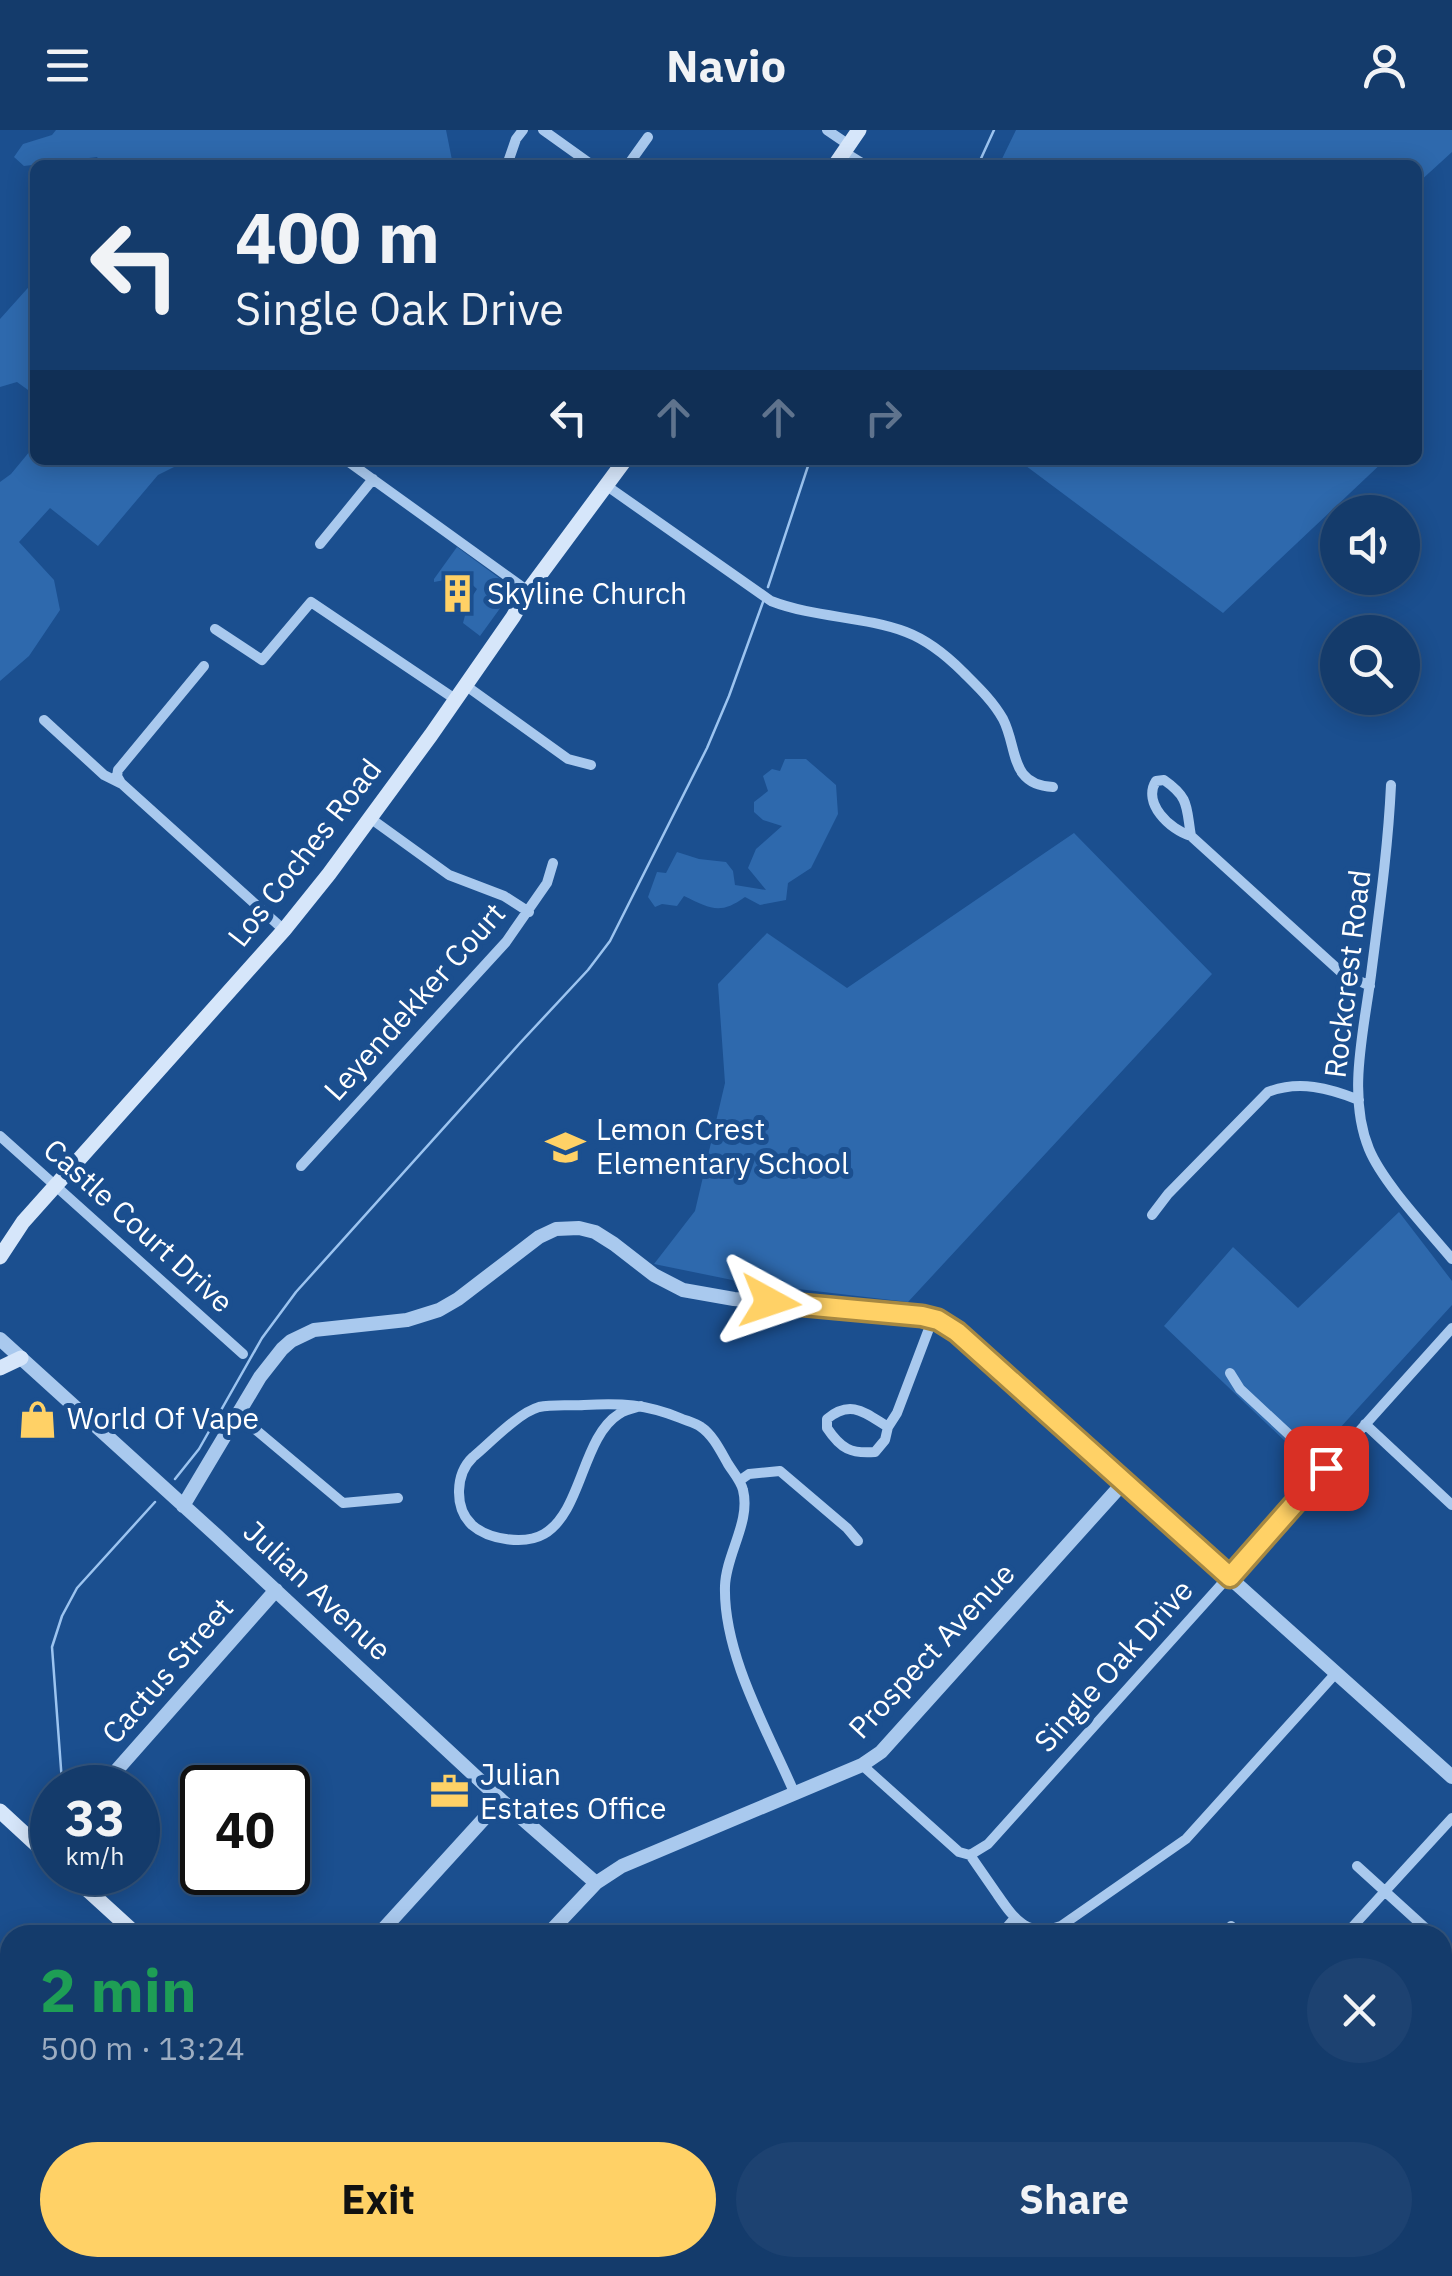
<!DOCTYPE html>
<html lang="en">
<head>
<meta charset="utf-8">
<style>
  body { margin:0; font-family:"IBM Plex Sans",sans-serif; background:#1d4271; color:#f1f3f6; height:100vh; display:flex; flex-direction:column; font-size:38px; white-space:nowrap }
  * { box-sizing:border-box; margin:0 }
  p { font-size:32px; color:#9dadc1 }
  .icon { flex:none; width:55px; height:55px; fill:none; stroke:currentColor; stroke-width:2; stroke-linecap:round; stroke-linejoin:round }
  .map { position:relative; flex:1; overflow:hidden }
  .sheet { position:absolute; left:0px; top:1795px; width:1452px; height:352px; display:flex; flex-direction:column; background:#143b6b; border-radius:30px 30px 0 0; box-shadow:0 5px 25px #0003,0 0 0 2px #33557e }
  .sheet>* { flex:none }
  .guide { position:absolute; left:30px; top:30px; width:1392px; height:305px; border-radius:15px; box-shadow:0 5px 25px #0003,0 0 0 2px #33557e; background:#143b6b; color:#f1f3f6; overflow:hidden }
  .controls { position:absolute; left:1320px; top:365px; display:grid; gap:20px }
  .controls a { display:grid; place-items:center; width:100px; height:100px; border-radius:50%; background:#143b6b; box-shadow:0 5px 25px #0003,0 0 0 2px #33557e; font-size:50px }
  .speed { position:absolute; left:30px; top:1635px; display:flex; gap:20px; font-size:50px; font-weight:700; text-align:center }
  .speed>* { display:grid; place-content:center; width:130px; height:130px; border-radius:50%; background:#143b6b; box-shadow:0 5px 25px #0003,0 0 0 2px #33557e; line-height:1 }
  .speed small { font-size:25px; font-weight:400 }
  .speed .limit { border:5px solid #111; border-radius:15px; background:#fff; color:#111 }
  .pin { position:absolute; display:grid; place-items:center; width:85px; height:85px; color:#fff; margin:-42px; border-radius:20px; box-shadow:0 5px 15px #0006 }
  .me { position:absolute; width:110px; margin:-55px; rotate:95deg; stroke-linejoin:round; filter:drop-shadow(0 0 8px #0008) }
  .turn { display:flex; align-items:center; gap:35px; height:210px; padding:0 40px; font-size:45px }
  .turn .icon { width:130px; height:130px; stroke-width:2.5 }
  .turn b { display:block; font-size:70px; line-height:85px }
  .lanes { display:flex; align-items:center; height:95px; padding:0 40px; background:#0003; justify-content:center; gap:50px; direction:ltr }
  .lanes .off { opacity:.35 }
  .round { display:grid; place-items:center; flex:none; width:105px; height:105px; border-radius:52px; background:#1d4271 }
  .summary { display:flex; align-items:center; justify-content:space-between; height:170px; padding:0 40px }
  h1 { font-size:60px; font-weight:700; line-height:75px; color:#1e9e55 }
  .action { display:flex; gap:20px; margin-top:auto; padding:20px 40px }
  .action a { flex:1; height:115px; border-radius:60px; background:#ffd166; color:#111; font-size:40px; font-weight:700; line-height:115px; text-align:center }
  .action a+a { background:#1d4271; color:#f1f3f6 }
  header { display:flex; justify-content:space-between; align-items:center; height:130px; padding:0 40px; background:#143b6b; font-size:45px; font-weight:700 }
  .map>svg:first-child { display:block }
</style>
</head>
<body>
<header><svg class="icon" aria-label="menu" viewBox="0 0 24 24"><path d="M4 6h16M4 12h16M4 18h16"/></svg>Navio<svg class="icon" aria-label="person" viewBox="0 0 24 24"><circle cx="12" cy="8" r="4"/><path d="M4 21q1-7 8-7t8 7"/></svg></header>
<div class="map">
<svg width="1452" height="2146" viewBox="0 0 1452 2146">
  <rect width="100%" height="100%" fill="#1b4f8f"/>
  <!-- green -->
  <path fill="#2e69ad" d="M56,0H446L453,35H103L97,27L24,36L14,27L23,14L52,5Z
    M1016,0H1452V22L1418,53V35H999Z
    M35,150V265L17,252L0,257V189Z
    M35,315V330H188L158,345L98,416L50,378L19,412L54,450L60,480L29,526L0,551V352L11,344Z
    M1018,330H1385L1223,483Z
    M457,417L514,459L480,506L463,493L467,478L466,476L477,459C470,453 467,447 456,442L450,449L434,452V449Z
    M785,629H806L836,655L838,684L811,738L788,753L786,770L760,775L745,767C720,785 711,779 684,766L677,776L662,774L655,777L648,767L657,742L666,743L677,722L699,729L726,732L733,741L735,755L766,760L748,738L756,719L782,696L763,690L754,682V672L768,661L763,646L772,639L780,641Z
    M1074,703L1212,844L908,1172L747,1153L654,1134L695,1081L725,953L718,854L767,803L847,858Z
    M1399,1082L1452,1151V1175L1308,1333L1164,1196L1233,1117L1298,1178Z"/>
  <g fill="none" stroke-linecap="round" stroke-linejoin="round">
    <!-- stream -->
    <path stroke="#9cc4f0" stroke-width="2.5" d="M978,35L994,0
      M768,457L810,330
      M175,1349L199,1319L262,1208L296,1162L520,913L588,840L610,811L707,618L729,566L763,472
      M62,1652L52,1517L62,1486L77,1458L155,1372
      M383,2138L387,2146"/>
    <!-- minor -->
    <path stroke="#a9c9ee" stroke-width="10" d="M543,0L592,35
      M827,0L849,15
      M844,22L865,35
      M507,35L516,9L523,0
      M628,35L648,7
      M346,330L528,461
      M607,356L771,471C815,488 863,486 906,502C927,510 948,527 963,542C978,557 993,571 1003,589C1018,618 1009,655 1053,657
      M320,414L373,349
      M215,499L262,530L311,472L455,569
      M204,536L118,640L117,646L121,653L284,800
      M465,555L568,629L591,635
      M44,590L104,645L120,653
      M1391,655C1388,719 1379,782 1371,845C1364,900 1347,966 1369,1019C1383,1053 1428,1100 1452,1129
      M370,688L449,745L504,766L529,782
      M1191,706C1170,700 1142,673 1156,651L1164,650C1190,668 1186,677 1191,706L1342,843L1370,856
      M0,1006L243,1224
      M301,1036L506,812L547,753L553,733
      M1152,1085L1168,1064L1268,962C1299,950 1329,958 1359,970
      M1230,1243L1240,1259L1325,1338
      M641,1276C634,1278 625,1280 619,1284C582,1307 582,1382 544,1404C525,1415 489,1410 472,1395C454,1378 455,1344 473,1327C490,1313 518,1283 539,1277C553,1274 570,1276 584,1275C621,1273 646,1274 680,1288C687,1291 696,1293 701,1297C713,1305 721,1322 728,1334C733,1342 741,1351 743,1360C751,1392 726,1424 725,1456C723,1524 767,1600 794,1662
      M237,1284L343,1373L398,1368
      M1365,1294L1452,1375
      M888,1297C865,1283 851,1269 827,1289V1298C841,1319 851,1324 875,1322L885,1310L888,1297L897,1283L933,1188
      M739,1351L749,1344L780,1341L847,1398L858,1411
      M862,1635L959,1722L970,1725
      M970,1725L988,1714L1452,1198
      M970,1725C979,1738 988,1751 997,1764C1015,1790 1027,1808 1061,1796L1186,1709L1336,1543
      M1357,1736L1433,1805
      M1231,1796L1241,1805
      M1000,1805L1014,1789
      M1345,1805L1452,1688
      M1442,1814L1452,1823
      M148,2138L157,2146
      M755,2138L761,2146
      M1371,2138L1378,2146
      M628,2146L635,2138"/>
    <!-- tertiary -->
    <path stroke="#a9c9ee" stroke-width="14" d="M0,1209L216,1405L501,1670L596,1753
      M183,1376L260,1247L282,1219L291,1211L314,1200L407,1190L439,1180L458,1169L539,1107L556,1099L579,1098L595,1102L614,1114L654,1145L683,1160L734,1169L923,1186L938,1190L949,1196L1452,1647
      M101,1658L276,1460
      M378,1805L501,1670
      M547,1805L596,1753L622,1736L862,1635L881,1622L1124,1352
      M0,1950L10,1959"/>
    <!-- secondary -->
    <path stroke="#d6e6fa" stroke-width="15" d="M835,35L859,0
      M0,1127L23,1092L284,800L329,744L431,605L513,487L528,461L625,330
      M0,1238L21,1228
      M0,1681L52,1729
      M68,1742L137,1805
      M1442,1936L1452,1928
      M1442,1958L1452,1950
      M504,2138L514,2146
      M91,2146L99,2138
      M1182,2146L1192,2138
      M1210,2146L1221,2138"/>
  </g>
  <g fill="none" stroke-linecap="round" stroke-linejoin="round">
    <defs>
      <path id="route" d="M770,1172L922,1186L938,1190L957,1202L1230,1447L1326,1338"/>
    </defs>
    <!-- route casing -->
    <use href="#route" stroke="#a68842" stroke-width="25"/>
    <!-- route -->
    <use href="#route" stroke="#ffd166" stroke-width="18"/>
  </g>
  <!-- icons -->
  <defs>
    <symbol id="building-bare" viewBox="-9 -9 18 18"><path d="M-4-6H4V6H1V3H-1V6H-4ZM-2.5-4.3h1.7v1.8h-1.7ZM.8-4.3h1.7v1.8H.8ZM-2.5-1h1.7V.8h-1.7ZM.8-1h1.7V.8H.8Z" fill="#ffd166" stroke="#1b4f8f" stroke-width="2.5" paint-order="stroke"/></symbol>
    <symbol id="school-bare" viewBox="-9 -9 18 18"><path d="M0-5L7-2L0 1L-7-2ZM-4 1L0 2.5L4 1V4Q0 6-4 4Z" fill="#ffd166" stroke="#1b4f8f" stroke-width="2.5" paint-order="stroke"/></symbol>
    <symbol id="shop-bare" viewBox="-9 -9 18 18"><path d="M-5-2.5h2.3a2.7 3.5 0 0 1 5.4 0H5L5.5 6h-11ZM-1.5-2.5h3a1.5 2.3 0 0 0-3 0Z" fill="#ffd166" stroke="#1b4f8f" stroke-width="2.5" paint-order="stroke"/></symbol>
    <symbol id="office-bare" viewBox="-9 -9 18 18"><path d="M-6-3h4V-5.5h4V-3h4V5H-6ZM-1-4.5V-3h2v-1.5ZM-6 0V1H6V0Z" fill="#ffd166" stroke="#1b4f8f" stroke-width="2.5" paint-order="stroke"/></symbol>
  </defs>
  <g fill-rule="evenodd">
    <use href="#building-bare" x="430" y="436" width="55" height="55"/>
    <use href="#school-bare" x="538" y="990" width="55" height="55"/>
    <use href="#shop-bare" x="10" y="1262" width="55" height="55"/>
    <use href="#office-bare" x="422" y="1634" width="55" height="55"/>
  </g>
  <g text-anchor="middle" stroke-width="10" stroke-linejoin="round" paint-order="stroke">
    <!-- poi labels -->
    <g font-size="30" fill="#fff" stroke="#1b4f8f" text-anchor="start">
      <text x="487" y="474">Skyline Church</text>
      <text x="596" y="1010">Lemon Crest<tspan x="596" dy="34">Elementary School</tspan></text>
      <text x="67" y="1299">World Of Vape</text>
      <text x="480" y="1655">Julian<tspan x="480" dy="34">Estates Office</tspan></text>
    </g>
    <!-- street labels -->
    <g font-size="30" fill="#fff" stroke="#1b4f8f">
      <text transform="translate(305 723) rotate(-52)" y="10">Los Coches Road</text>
      <text transform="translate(1348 844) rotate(-83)" y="10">Rockcrest Road</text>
      <text transform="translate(415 872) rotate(-48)" y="10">Leyendekker Court</text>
      <text transform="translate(138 1096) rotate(42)" y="10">Castle Court Drive</text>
      <text transform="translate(317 1461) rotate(43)" y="10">Julian Avenue</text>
      <text transform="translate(932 1521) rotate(-47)" y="10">Prospect Avenue</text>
      <text transform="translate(1114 1536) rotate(-48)" y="10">Single Oak Drive</text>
      <text transform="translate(168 1541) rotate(-49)" y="10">Cactus Street</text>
    </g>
  </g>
</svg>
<div class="controls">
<a><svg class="icon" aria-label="sound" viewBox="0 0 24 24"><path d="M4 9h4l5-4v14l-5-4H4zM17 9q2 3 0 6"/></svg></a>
<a><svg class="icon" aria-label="search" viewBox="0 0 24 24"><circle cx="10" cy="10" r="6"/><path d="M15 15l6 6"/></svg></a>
</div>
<div class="speed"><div>33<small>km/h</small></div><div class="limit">40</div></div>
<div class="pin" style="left:1326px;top:1338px;background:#d93025"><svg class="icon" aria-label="arrive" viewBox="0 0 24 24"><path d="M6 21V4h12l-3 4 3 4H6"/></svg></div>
<svg class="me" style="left:770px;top:1172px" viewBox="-20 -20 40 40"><path d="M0-17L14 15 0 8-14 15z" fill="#ffd166" stroke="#fff" stroke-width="4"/></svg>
<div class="guide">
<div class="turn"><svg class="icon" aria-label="left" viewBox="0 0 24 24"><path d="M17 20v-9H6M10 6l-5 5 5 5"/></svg><div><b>400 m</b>Single Oak Drive</div></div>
<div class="lanes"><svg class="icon" aria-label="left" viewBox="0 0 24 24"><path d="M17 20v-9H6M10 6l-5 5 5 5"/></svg><svg class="icon off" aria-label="ahead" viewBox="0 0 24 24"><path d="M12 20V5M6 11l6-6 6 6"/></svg><svg class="icon off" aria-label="ahead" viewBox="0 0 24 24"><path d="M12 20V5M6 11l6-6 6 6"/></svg><svg class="icon off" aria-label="right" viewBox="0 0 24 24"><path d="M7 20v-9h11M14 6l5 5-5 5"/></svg></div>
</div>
<section class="sheet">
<div class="summary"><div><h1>2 min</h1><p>500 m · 13:24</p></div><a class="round"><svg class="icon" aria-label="close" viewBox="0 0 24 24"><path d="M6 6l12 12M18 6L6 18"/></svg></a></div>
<div class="action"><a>Exit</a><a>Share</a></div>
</section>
</div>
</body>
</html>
